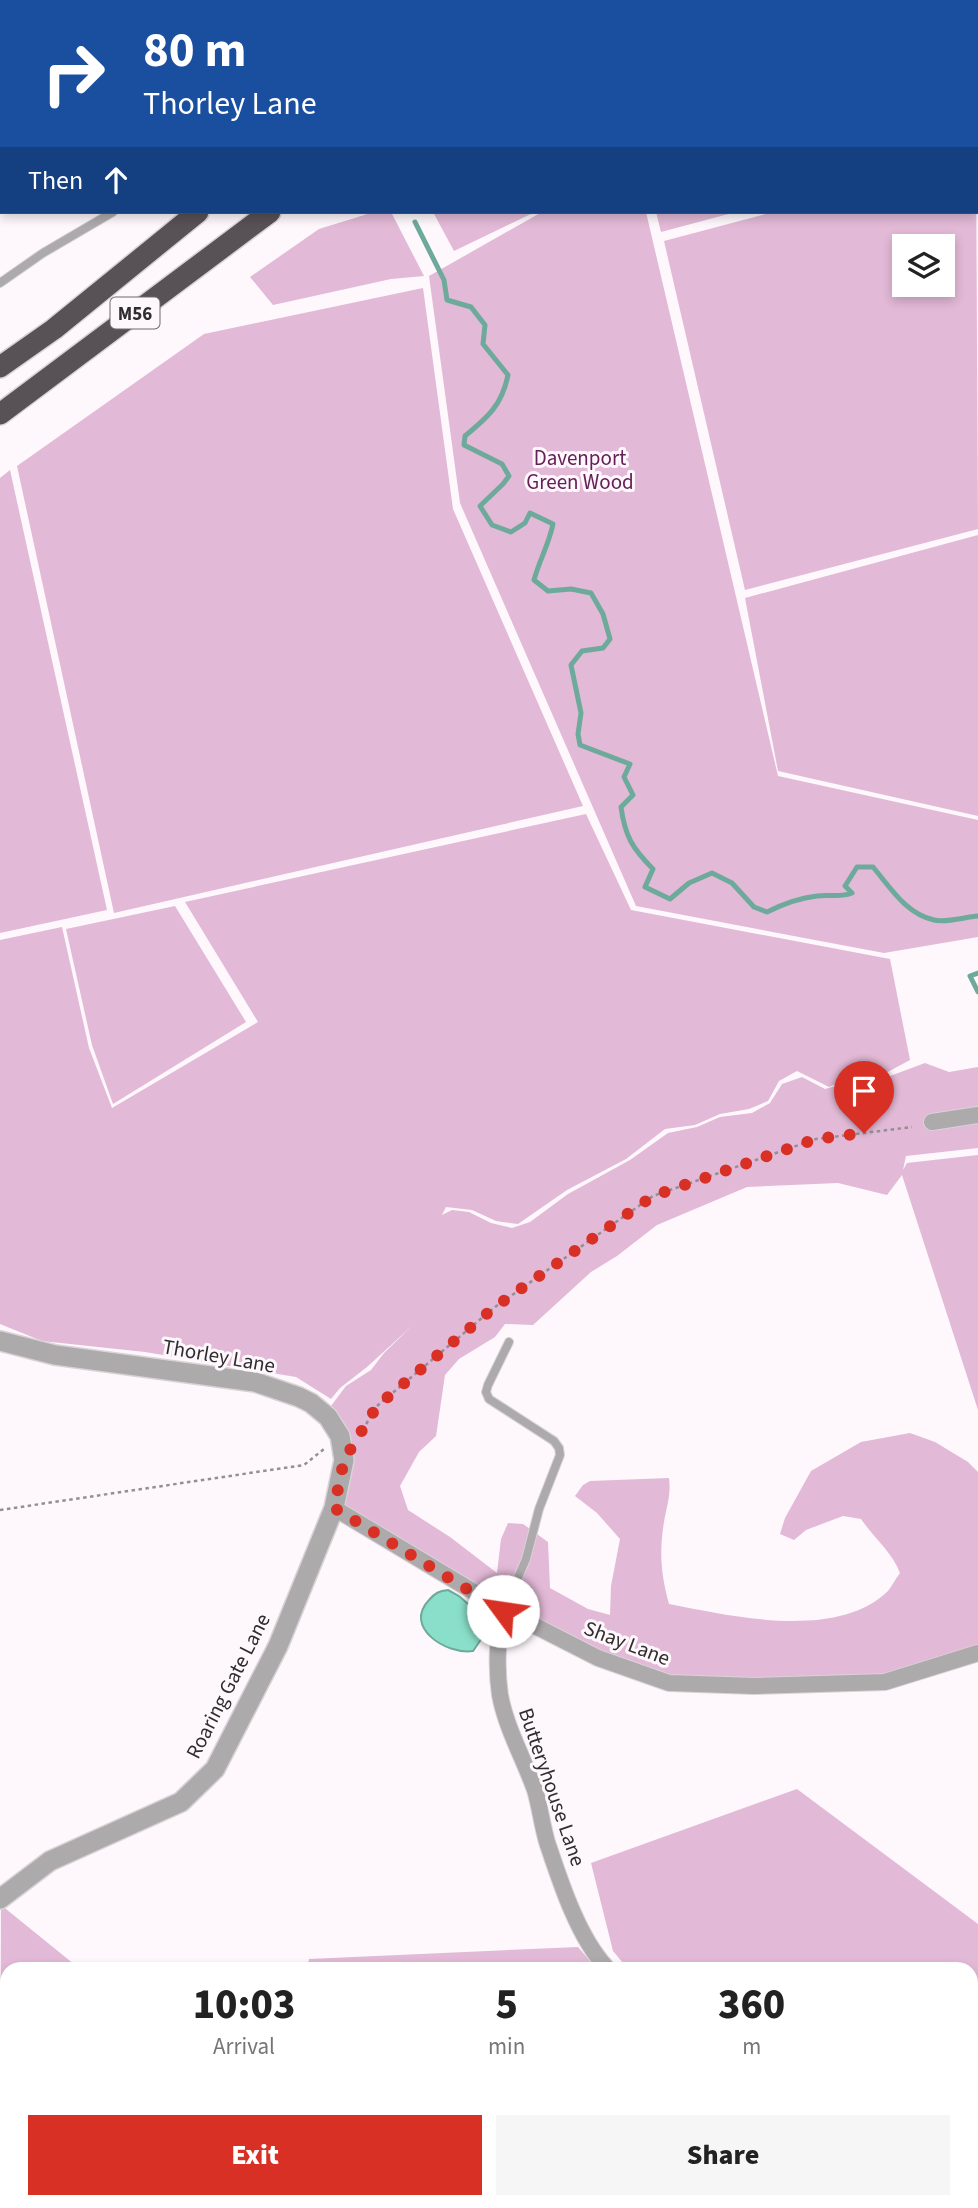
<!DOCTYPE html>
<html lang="en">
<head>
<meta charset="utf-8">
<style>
  body { margin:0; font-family:"Source Sans 3",sans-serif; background:#f6f6f6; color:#222; height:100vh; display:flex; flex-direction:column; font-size:26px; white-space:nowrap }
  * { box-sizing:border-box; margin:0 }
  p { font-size:23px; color:#767676 }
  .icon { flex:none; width:38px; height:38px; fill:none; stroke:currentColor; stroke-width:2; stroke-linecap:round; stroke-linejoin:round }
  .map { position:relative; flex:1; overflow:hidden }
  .sheet { position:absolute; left:0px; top:1962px; width:978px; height:247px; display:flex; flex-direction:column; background:#fff; border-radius:21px 21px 0 0; box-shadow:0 4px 10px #0003 }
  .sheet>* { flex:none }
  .guide { position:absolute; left:0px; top:0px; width:978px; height:214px; box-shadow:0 4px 10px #0003; background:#1a4fa0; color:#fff; overflow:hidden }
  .fabs { position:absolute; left:892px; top:234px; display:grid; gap:14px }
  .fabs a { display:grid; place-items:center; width:63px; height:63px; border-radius:0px; background:#fff; box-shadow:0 4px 10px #0003; font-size:35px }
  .pin { position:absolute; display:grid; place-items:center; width:60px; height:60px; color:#fff; margin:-72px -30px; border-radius:50% 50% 50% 0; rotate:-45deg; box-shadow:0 0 7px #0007 }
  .pin .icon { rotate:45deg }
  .me { position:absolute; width:77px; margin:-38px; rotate:301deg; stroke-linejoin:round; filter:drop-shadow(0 0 5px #0008) }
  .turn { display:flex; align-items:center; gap:24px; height:147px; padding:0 28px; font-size:32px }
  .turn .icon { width:91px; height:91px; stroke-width:2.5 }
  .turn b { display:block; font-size:49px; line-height:60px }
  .then { display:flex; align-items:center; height:66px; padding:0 28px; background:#0003; gap:14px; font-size:26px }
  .eta { display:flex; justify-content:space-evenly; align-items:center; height:119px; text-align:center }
  .eta b { font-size:42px; font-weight:800; line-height:49px }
  .cta { display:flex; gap:14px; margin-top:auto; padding:14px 28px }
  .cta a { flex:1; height:80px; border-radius:0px; background:#d93025; color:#fff; font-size:28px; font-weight:800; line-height:80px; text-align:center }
  .cta a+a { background:#f6f6f6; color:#222 }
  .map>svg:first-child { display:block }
</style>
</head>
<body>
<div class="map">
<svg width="978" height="2208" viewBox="0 0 978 2208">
  <rect width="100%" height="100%" fill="#fef7fc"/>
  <!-- green -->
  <path fill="#e2b9d6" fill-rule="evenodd" d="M598,0H963V2H596Z
    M976,158L978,529L745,590L664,241L773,212H976ZM905,247H943V285H905Z
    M374,212H391L424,276L391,279L273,305L250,277L319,229Z
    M433,212H535L454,251Z
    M542,212H646L778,776L978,820V937L884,953L636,906L460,503L429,276Z
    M656,212H736L661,232Z
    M423,288L453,509L583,806L114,913L17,466L204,334Z
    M10,470L107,910L0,933V478Z
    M978,535V816L778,771L745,598Z
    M586,814L631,910L890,959L910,1060L869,1082L845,1080L829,1087L797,1071L779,1081L768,1101L749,1109L720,1114L695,1125L665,1129L626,1159L567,1190L518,1224L496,1221L472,1210L446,1207L442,1215L452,1210L469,1212L491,1223L512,1228L530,1222L568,1194L630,1160L668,1133L697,1127L720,1117L752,1113L770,1103L782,1084L802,1077L825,1089L846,1083L869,1088L890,1076L925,1063L949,1072L978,1067V1148L906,1156L903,1170L907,1163L978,1155V1410L902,1175L887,1195L838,1183L747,1187L657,1225L617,1256L591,1272L533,1325L505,1324L495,1337L459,1359L445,1375L436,1436L419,1452L400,1486L408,1510L450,1537L497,1573L501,1539L508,1523L523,1524L548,1542L550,1588L588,1609L610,1615L611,1586L620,1539L597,1513L575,1496L583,1485L590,1481L669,1478C671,1496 667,1504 664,1522C659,1552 661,1575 669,1604C731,1616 837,1641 888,1591C892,1586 896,1578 900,1573C892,1552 874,1538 861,1519L843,1516L806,1530L794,1540L780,1534L785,1518L811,1471L861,1442L910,1433L935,1442L968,1462L978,1472V1653L885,1682L669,1683L598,1658L334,1508L340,1486L328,1410L346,1386L371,1370L384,1353L413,1325L367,1367L340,1388L331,1399L296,1377L145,1352L42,1341L0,1324V940L62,927L89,1048L112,1108L258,1022L185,902Z
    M175,906L246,1022L113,1104L92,1045L66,929Z
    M797,1789L978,1924V2208H880L869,2202H971V1969H628L613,1951L591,1863Z
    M1,1905L80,1969H7V2202H237L234,2208H0Z
    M578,1947L597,1969H307L309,1959Z
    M241,2202H505L516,2208H238Z
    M519,2202H689L684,2208H530Z
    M696,2202H828L837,2208H690Z"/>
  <!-- water -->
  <path fill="#89dfc9" stroke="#6eaa9b" stroke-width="2" d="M448,1590L459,1596L484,1618L482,1638L473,1651C446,1655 403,1627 429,1600C435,1593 439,1591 448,1590Z"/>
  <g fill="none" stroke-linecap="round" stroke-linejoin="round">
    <!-- stream -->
    <path stroke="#6eaa9b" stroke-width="5" d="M415,222L444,280L447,300L471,307L485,325L483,344L508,375C502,405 488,417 465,436L464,445L502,464L509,476L503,484L480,506L492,525L511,532L525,523L530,513L553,524C549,544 539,561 534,580L548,591L571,589L591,593L603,614L610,639L603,648L582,651L571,665L581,713L578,734L580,745L630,764L624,777L633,795L621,807C625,836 632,848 653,869L645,887L670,899L689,883L712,873L732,883L754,907L767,912C783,904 799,898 817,896C830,894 840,898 852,893L845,886L857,867H873C890,887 906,914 934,920C946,923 965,917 978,916
      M978,973L970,976L978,992"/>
    <defs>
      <path id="service" d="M0,171L2,173
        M0,283L43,253L113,212
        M504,1610L526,1559L539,1509L560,1455L559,1448L554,1441L489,1399L486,1392L488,1385L509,1342"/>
      <path id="minor" d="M932,1122L978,1115
        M334,1508L504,1610L598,1658L669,1683L754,1686L885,1682L978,1653
        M504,1610C497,1636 496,1668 500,1695C506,1728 524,1759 535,1790C540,1807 542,1825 547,1842C560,1881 578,1937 606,1967"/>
      <path id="tertiary" d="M332,2L334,0
        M0,124H2
        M0,1341L55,1355L255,1382L299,1397L311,1403L328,1417L340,1436L344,1460L334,1508L278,1646L215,1769L181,1802L50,1861L0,1899"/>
      <path id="motorway" d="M451,2L454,0
        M528,2L530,0
        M0,367L54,329L198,212
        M0,414L270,212"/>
    </defs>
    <!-- service casing -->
    <use href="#service" stroke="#d9d3d7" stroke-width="10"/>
    <!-- minor casing -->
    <use href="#minor" stroke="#d9d3d7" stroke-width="18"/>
    <!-- tertiary casing -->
    <use href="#tertiary" stroke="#d9d3d7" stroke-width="22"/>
    <!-- motorway casing -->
    <use href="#motorway" stroke="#d9d3d7" stroke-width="24"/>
    <!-- path -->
    <path stroke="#948f92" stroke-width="2.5" stroke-dasharray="3.5 3.5" stroke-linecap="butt" d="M977,0L978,4
      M248,2L250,0
      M0,74H2
      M359,1436L377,1406L495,1307L653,1196L816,1139L912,1127
      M0,1510L304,1465L324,1449
      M971,2085L978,2080
      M470,2202L471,2208
      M851,2202L861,2208"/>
    <!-- service -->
    <use href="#service" stroke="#adaaac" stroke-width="8"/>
    <!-- minor -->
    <use href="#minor" stroke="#adaaac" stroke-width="16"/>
    <!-- tertiary -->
    <use href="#tertiary" stroke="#adaaac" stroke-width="19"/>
    <!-- motorway -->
    <use href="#motorway" stroke="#585156" stroke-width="21"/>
  </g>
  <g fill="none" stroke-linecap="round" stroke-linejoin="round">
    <!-- route -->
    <path stroke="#d93025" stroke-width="12" stroke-dasharray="0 21.6" d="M503,1611L334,1508L344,1460L377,1406L495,1307L653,1196L816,1139L864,1133"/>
  </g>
  <g text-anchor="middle" stroke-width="6" stroke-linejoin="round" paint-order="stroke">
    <!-- shield labels -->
    <rect fill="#fef7fc" stroke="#6e6a6c" stroke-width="2" x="110.5" y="297.5" width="49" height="31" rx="5"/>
    <g font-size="19" font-weight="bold" fill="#302d2f">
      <text x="135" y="320">M56</text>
    </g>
    <!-- park labels -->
    <g font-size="21" fill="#652157" stroke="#fef7fc">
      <text x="580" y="465">Davenport<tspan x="580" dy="24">Green Wood</tspan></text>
    </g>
    <!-- street labels -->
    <g font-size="21" fill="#302d2f" stroke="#fef7fc">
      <text transform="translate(219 1356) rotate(10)" y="7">Thorley Lane</text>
      <text transform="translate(627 1643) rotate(21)" y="7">Shay Lane</text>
      <text transform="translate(228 1686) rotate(-63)" y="7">Roaring Gate Lane</text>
      <text transform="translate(552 1787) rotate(71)" y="7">Butteryhouse Lane</text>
    </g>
  </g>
</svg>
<div class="fabs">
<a><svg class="icon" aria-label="layers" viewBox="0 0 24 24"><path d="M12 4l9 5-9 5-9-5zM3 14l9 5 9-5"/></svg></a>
</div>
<div class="pin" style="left:864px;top:1133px;background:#d93025"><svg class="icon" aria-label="arrive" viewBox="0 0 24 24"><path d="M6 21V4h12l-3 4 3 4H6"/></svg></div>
<svg class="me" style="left:503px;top:1611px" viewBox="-20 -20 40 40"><circle r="19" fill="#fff"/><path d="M0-13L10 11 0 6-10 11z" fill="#d93025"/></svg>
<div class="guide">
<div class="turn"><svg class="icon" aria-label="right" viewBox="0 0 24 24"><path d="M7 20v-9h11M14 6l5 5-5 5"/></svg><div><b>80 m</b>Thorley Lane</div></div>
<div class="then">Then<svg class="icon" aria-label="ahead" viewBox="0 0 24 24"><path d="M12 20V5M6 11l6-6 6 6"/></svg></div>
</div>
<section class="sheet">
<div class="eta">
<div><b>10:03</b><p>Arrival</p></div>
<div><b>5</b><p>min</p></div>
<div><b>360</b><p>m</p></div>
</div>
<div class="cta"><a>Exit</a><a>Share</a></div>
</section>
</div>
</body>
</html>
